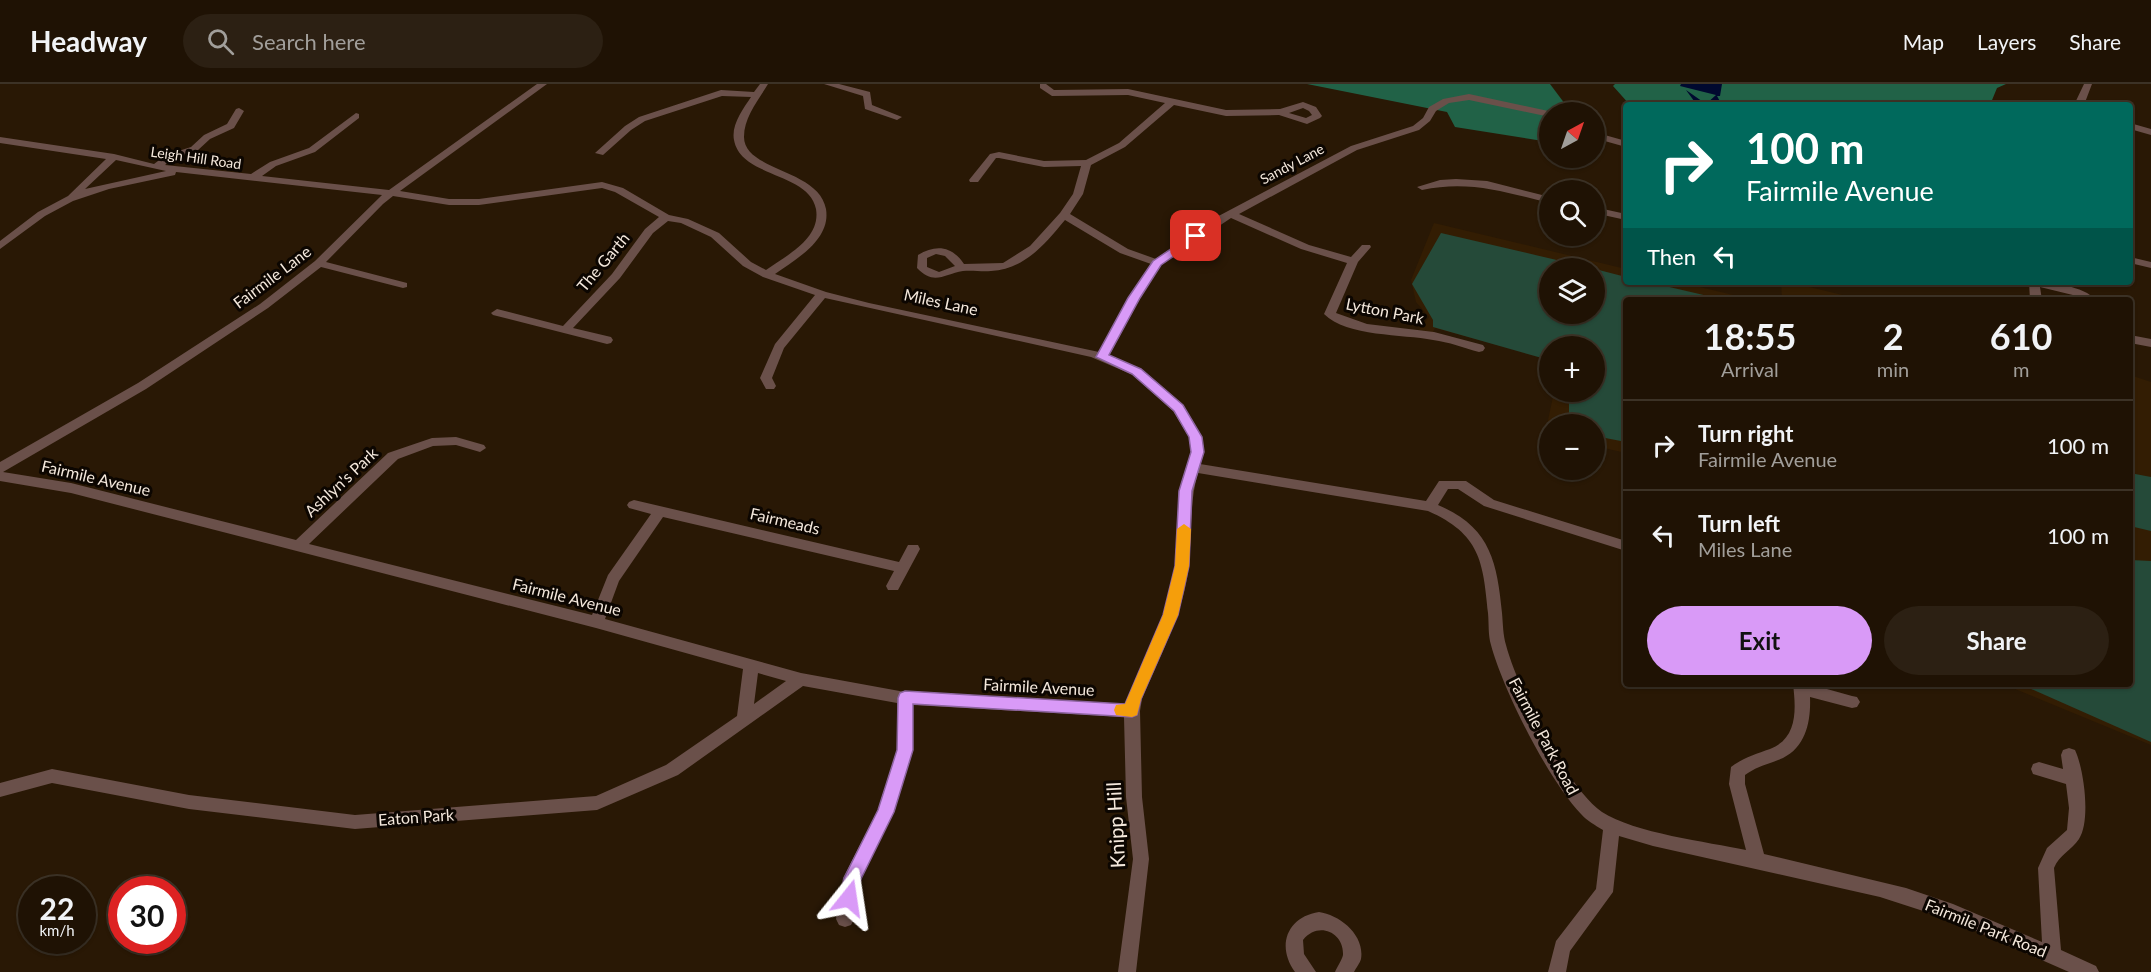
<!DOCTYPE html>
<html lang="en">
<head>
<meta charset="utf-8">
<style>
  body { margin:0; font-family:Lato,sans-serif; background:#2c2013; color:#f1f3f6; height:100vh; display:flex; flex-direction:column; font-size:22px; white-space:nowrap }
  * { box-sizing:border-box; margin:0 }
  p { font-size:20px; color:#a19e9a }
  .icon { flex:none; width:33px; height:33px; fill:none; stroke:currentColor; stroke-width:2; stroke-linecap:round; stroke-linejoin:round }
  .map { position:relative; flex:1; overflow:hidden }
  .sheet { position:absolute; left:1623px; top:213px; width:510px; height:390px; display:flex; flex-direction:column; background:#1f1204; border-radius:6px; box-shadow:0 2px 4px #0004,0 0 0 2px #3c3226 }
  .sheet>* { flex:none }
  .hud { position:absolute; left:1623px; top:18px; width:510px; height:183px; border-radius:6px; box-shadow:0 2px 4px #0004,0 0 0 2px #3c3226; background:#00695c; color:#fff; overflow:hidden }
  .needle { width:39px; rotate:40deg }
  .fabs { position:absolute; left:1539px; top:18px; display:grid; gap:12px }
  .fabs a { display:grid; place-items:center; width:66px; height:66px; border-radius:50%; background:#1f1204; box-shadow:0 2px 4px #0004,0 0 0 2px #3c3226; font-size:30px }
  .speed { position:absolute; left:18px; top:792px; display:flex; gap:12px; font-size:30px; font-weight:700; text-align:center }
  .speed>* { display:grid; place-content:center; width:78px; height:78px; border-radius:50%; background:#1f1204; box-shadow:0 2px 4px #0004,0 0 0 2px #3c3226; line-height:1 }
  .speed small { font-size:15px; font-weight:400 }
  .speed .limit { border:9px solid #d22; background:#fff; color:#111 }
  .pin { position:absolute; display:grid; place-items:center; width:51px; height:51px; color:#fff; margin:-26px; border-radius:12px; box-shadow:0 3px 9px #0006 }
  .me { position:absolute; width:66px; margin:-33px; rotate:15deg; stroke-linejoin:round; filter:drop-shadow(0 0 4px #0008) }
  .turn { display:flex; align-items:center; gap:21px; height:126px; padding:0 24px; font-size:27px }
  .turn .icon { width:78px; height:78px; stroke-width:2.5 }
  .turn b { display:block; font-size:42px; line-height:51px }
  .then { display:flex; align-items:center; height:57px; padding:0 24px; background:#0003; gap:12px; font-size:22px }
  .eta { display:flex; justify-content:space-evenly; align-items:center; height:102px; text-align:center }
  .eta b { font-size:36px; font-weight:700; line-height:42px }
  .action { display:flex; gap:12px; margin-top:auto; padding:12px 24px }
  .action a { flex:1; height:69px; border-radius:36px; background:#d99af7; color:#111; font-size:24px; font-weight:700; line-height:69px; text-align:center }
  .action a+a { background:#2c2013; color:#f1f3f6 }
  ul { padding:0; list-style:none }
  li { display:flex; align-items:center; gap:18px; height:90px; padding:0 24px; border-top:2px solid #3c3226 }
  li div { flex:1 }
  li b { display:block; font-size:22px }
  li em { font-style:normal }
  header { display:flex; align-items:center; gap:36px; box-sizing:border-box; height:84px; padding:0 30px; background:#1f1204; border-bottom:2px solid #3c3226 }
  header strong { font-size:28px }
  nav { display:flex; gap:33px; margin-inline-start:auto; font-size:21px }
  .search { width:420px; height:54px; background:#2c2013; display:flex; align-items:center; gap:15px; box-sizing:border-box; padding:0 21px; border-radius:33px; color:#a19e9a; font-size:22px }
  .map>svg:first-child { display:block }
</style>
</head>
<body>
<header>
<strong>Headway</strong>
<div class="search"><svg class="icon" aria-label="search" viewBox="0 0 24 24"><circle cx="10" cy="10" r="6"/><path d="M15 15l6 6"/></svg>Search here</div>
<nav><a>Map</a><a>Layers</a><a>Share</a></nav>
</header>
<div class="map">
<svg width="2151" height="888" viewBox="0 0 2151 888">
  <rect width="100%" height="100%" fill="#291805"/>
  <!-- built -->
  <path fill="#331d03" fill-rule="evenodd" d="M1434,139L1626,185V198H1679L1754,216H1626V369L1595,362L1594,340H1550L1549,351L1545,350L1554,308H1594V262H1550L1549,275L1435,244L1433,248L1419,246L1429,233L1416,218L1411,196ZM1550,184H1594V230H1550Z
    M1781,198H1789L1863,216H1782Z
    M2130,291L2151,298V661L2003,600H2130Z"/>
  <!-- green -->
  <path fill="#254a39" d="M1441,149L1591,184H1550V230H1594L1595,185L1626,193V198H1648L1725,216H1626V358L1595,352L1594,340H1569V308H1594V262H1550L1549,276L1433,243V236L1412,200Z
    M2130,389L2151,393V447L2130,442Z
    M2130,476L2151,477V658L2020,600H2130Z"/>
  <!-- forest -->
  <path fill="#216247" d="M1307,0H1550L1571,28H1550L1549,58L1455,43L1447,28Z
    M1615,0H2006L1997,4L1990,21H1676L1659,16L1648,21H1630L1613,2Z"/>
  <!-- water -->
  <path fill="#00092f" d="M1681,0H1722L1720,12H1717L1722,21H1697L1686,6L1706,20L1716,11L1680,2Z"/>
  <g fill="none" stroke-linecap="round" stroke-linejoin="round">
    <!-- minor -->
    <path fill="#6a504a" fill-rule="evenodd" d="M537,0H547L400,107L449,115H479L602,98L623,104L669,131L688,135L719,149L751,178L766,186C787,171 821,155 816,125C809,88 741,94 734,56C731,41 743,25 751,13L722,12L645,37L631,46L603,71L595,69L625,42L639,33L721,6L754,8L760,0H768C758,17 744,33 744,53C744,87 819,85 826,125C831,156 796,175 775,190L826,208L869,219L1099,268L1128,214L1151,180L1120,169L1065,136C1045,160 1025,185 991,187C982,188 973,186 963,187C944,190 934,202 917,184L918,171C936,160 952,162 964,180L1003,179L1030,162L1060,129L1073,110L1081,82L1044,83L999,74H996L978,98H970L969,96L990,70L999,68L1044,77L1086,76L1119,59L1165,19L1128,11L1052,12L1040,4V0H1046L1054,6L1128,5L1226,26L1280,25L1303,18L1316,23L1322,32L1320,34L1307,40L1279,31L1226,32L1174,21L1125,63L1091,81L1083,110L1070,130L1128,165L1156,175L1211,136L1351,62L1413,42L1423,34L1429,23L1443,15L1469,10L1553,28H1550V33L1469,16L1449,19L1436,27L1430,37L1419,46L1357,66L1239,130L1309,161L1351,173L1362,161H1370L1371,163L1358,178L1336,229L1367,240L1434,248L1483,261L1485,264L1483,267L1479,268C1464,264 1449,258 1433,256C1403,250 1347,253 1324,230L1347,179L1301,165L1231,134L1161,181L1140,214L1109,272L1141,285L1182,321L1201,353L1203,368L1200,380L1426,417L1439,397H1466L1494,416L1626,457V467L1484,422L1458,405H1448L1438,421C1490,443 1497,477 1502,529C1503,540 1503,551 1506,561C1517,603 1567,704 1602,728C1634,749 1708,758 1746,766L1729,700L1731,683C1743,674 1756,670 1770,665C1798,654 1796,625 1793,600H1809L1852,612L1857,613L1860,618L1857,623L1852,624L1810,613C1811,637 1806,663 1783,674C1770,680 1757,682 1745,691V700L1764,770L1906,804L1953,820L2042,858L2038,784L2047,764L2067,746L2069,724L2066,700L2033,690L2031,685L2033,680L2039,678L2063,685L2061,671L2063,666L2069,664L2075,666C2084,685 2091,737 2079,755C2072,766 2059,771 2054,784L2061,866L2096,882L2099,888H2069L1951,836L1880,813L1653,762L1619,752L1613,808L1570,867L1566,888H1548L1556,857L1596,805L1603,746C1595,741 1587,737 1581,730C1549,697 1503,606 1491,561C1488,551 1489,540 1488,529C1483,477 1480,450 1428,427L1198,389C1189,419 1192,450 1189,481C1184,528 1160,572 1142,615L1140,627L1142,713L1149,775L1136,888H1118L1133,775L1126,713L1124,633L913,621V666L894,728L860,795L854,835L851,841L845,843L839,841L836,835L843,794L878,726L897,666V619L803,602L678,691L597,726L355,745L189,725L52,699L0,713V699L52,685L189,711L355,731L596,712L666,681L737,632L743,585L596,544L71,409L0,397V378L138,299L260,220L315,177L382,111L176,88L175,91L109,105L73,117L45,132L0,165V157L38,128L68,112L106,75L0,59V53L114,70L154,80L166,71L191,63L204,51L227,40L236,25L239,24L244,27L234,44L210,55L197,67L172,75L165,81L251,90L270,78L309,64L356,29L359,30V34L315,68L276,82L262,92L389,106ZM1303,24L1309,27L1312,31L1306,34L1289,29ZM116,76L166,87L85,105ZM602,104L615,108L659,133L645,145L612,190L563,242L497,225L491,229L493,231L607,260L611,259L613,256L611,253L573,244L620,194L653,149L668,137L681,139L711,153L743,182L763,193L815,211L775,260L760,294L766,305H774L776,302L772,294L784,264L825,214L1091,273L1133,291L1173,327L1189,353L1191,368L1179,407L1175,482L1164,531L1125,620L905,608L801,589L605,535L619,497L663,433L894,487L886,502L888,506H898L920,465L918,461H908L899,478L634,416L629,418L627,421L629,424L651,430L608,491L592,531L309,460L398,375L433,362L456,361L480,368L486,364L484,361L456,353L432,354L388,369L296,456L71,399L3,388L146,305L268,224L321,183L403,204L407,203V199L326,178L383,120L393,112L449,121H479ZM936,170L945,172L955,182L939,188L927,183V174ZM758,589L786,597L754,620Z
      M824,0H839L870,8L872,21L902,33L897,36L865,25L863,12Z
      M2084,0H2092L2084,21H2074Z
      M2130,39L2151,45V51L2130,45Z
      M1594,48L1626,57V63L1594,54Z
      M1456,95L1487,97L1550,113V119C1504,108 1469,96 1422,106L1417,103L1440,96Z
      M1594,123L1626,130V136L1594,129Z
      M2130,173L2151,178V184L2130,179Z
      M2029,198C2047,198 2083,201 2096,216H2084L2081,213L2040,203L2042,216H2030Z
      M2130,251L2151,255V263L2130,259Z
      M1319,828C1340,831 1365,851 1361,875C1360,879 1356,884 1354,888H1335C1337,883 1342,876 1343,871C1344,848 1318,837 1303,856L1304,870L1316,888H1295C1276,862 1287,833 1319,828Z"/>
  </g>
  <!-- route -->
  <path fill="#d99af7" stroke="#8d64a1" stroke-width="1.5" d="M1196,148L1200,149V154L1161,181L1140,214L1109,271L1141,285L1183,321L1202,353L1204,368L1192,407L1189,482L1178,531L1141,615L1137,631L1132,633L913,620V666L894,728L861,795L855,820L849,823L842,820L840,814L844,794L878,726L897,666L898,614L900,609L905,607L1125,620L1163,531L1175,482L1179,407L1191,368L1189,353L1174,327L1132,290L1096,273L1128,214L1153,177Z"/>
  <!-- slow -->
  <path fill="#f59e0b" d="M1184,440L1191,445L1189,482L1178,531L1141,615L1137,631L1132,633L1116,631L1114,626L1116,621L1125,620L1163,531L1175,482L1177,445Z"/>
  <g text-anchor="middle" stroke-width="6" stroke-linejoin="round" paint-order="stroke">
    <!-- far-street labels -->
    <g font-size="14" fill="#f4e8dc" stroke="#0c0601">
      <text transform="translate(196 74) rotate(8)" y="5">Leigh Hill Road</text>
      <text transform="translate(1292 80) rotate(-28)" y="5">Sandy Lane</text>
    </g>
    <!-- street labels -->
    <g font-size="16" fill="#f4e8dc" stroke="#0c0601">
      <text transform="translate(603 178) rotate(-50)" y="6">The Garth</text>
      <text transform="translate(272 193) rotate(-37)" y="6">Fairmile Lane</text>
      <text transform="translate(941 218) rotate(12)" y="6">Miles Lane</text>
      <text transform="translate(1385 227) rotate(11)" y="6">Lytton Park</text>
      <text transform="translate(96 394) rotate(13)" y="6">Fairmile Avenue</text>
      <text transform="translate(341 398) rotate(-43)" y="6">Ashlyn's Park</text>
      <text transform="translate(785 437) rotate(13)" y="6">Fairmeads</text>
      <text transform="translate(567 513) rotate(14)" y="6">Fairmile Avenue</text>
      <text transform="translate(1039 603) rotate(3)" y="6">Fairmile Avenue</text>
      <text transform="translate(1544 652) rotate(62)" y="6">Fairmile Park Road</text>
      <text transform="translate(416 733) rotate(-4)" y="6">Eaton Park</text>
      <text transform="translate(1986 844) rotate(22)" y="6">Fairmile Park Road</text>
    </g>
    <!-- near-street labels -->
    <g font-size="20" fill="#f4e8dc" stroke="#0c0601">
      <text transform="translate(1116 741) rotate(-93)" y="7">Knipp Hill</text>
    </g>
  </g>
</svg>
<div class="fabs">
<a><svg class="needle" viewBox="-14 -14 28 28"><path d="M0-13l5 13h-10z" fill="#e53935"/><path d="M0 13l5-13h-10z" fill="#a19e9a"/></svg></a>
<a><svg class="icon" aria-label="search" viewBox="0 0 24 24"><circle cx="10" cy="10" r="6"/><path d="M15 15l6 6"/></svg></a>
<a><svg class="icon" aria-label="layers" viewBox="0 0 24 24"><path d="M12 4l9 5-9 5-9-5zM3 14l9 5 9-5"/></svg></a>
<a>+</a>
<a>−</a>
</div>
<div class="speed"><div>22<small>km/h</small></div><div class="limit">30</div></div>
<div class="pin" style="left:1196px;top:152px;background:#d93025"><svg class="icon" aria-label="arrive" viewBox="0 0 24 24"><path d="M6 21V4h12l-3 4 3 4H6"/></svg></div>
<svg class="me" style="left:849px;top:814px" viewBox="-20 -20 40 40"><path d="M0-17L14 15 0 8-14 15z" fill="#d99af7" stroke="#fff" stroke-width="4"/></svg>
<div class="hud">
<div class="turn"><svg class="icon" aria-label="right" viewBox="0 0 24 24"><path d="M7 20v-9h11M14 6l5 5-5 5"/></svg><div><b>100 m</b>Fairmile Avenue</div></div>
<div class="then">Then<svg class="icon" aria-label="left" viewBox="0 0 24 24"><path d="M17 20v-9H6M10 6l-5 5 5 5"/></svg></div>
</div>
<section class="sheet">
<div class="eta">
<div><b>18:55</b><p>Arrival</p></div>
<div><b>2</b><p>min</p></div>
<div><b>610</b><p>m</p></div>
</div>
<ul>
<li><svg class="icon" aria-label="right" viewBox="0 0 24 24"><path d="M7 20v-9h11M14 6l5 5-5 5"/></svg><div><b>Turn right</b><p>Fairmile Avenue</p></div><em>100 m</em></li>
<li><svg class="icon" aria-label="left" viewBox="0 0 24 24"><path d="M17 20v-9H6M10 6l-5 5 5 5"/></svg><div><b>Turn left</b><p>Miles Lane</p></div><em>100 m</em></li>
</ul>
<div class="action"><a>Exit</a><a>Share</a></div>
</section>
</div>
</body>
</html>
